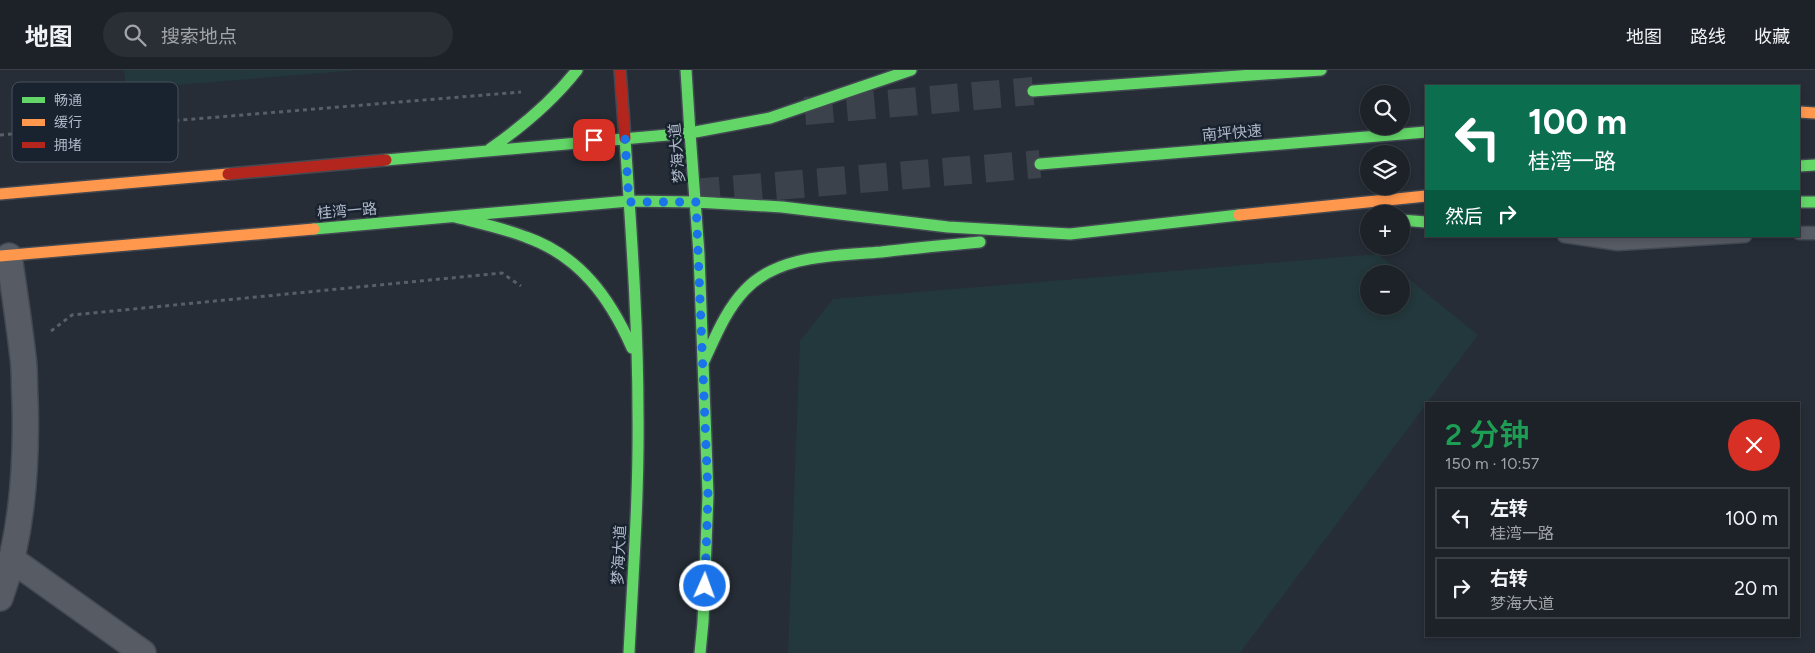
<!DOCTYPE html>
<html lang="zh">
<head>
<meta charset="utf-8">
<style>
  body { margin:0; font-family:Figtree,"Noto Sans SC",sans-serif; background:#292f34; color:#f1f3f6; height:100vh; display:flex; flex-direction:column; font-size:19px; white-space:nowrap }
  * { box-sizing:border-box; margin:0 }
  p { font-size:16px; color:#a0a4a8 }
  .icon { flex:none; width:28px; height:28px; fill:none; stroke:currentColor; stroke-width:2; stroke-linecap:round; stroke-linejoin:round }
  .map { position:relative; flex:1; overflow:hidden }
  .side { position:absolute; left:1425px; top:332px; width:375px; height:235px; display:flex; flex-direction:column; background:#1c2228; border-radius:0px; box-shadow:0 2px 8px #0003,0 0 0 1px #3a3f45 }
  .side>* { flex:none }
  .banner { position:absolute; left:1425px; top:15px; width:375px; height:152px; border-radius:0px; box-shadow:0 2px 8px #0003,0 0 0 1px #3a3f45; background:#0b6e4f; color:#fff; overflow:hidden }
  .controls { position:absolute; left:1360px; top:15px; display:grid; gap:10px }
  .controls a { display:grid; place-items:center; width:50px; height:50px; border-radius:50%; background:#1c2228; box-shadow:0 2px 8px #0003,0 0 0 1px #3a3f45; font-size:25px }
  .pin { position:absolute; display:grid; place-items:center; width:42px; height:42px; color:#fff; margin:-21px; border-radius:10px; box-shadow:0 2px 8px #0006 }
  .me { position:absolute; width:55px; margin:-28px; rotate:2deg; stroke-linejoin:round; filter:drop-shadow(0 0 4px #0008) }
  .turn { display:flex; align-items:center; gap:18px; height:105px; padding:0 20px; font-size:22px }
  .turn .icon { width:65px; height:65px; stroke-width:2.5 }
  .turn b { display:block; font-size:35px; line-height:42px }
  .then { display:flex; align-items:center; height:48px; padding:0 20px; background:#0003; gap:10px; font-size:19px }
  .round { display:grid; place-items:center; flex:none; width:52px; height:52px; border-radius:26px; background:#292f34 }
  .overview { display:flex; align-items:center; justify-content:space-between; height:85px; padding:0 20px }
  h1 { font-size:30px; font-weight:600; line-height:38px; color:#1e9e55 }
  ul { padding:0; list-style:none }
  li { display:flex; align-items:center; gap:15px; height:62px; margin:0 10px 8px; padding:0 10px; border:2px solid #3a3f45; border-radius:0px }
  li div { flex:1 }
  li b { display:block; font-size:19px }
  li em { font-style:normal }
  header { display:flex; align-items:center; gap:30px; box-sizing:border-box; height:70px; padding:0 25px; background:#1c2228; border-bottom:1px solid #3a3f45 }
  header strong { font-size:24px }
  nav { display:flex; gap:28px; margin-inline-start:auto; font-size:18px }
  .search { width:350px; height:45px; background:#292f34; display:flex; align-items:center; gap:12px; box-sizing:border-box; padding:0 18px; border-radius:28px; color:#a0a4a8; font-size:19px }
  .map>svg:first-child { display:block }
</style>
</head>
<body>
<header>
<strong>地图</strong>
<div class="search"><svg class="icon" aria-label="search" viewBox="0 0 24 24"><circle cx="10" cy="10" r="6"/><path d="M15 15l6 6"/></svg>搜索地点</div>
<nav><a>地图</a><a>路线</a><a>收藏</a></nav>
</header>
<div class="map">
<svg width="1815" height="583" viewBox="0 0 1815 583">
  <rect width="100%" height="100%" fill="#262d36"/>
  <!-- green -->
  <path fill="#23383c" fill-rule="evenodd" d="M124,0H360L126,19Z
    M1378,184L1478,265L1240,583H788L800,271L833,229ZM1369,204H1401V236H1369Z"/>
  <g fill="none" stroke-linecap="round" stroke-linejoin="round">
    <!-- primary-tunnel -->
    <path stroke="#3b424c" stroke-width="28" stroke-dasharray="28 14" stroke-linecap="butt" d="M805,41L1033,21
      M692,123L1040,94"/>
    <defs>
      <path id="lane" d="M1799,163H1815
        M1564,166L1618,174L1745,166"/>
      <path id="street" d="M11,489L143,583
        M0,528C23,465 27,395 25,329C24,315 25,301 23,287C19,253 14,219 9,186"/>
      <path id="fast" d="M1033,21L1321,0
        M690,63L699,184L708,425L703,552L700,583
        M690,63L770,48L911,0
        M625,68C631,160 638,252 638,344C639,424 633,504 629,583
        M490,79C523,56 552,32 577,0
        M386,90L690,63L686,0
        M1040,94L1426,62
        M1799,96L1815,95
        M696,132L782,137L948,157L1070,164L1239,145
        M1799,132H1815
        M455,147C479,153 503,158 526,167C580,186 610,228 632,278
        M1401,150L1426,152
        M314,159L629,131L696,132
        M703,293C715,268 725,241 745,220C779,184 835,186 881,182C914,178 947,175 980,172"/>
      <path id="slow" d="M1799,42L1815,43
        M0,124L228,104
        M1239,145L1426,126
        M0,186L314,159"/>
      <path id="jam" d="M620,0L625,68
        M228,104L386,90"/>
    </defs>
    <!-- lane casing -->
    <use href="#lane" stroke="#434952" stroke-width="15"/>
    <!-- street casing -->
    <use href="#street" stroke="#434952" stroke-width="28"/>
    <!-- fast casing -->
    <use href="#fast" stroke="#434952" stroke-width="14"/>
    <!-- slow casing -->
    <use href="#slow" stroke="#434952" stroke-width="14"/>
    <!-- jam casing -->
    <use href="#jam" stroke="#434952" stroke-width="14"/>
    <!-- path -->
    <path stroke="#585f66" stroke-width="3" stroke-dasharray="4 4" stroke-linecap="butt" d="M0,65L521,22
      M51,261L72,245L502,203L521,216"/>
    <!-- lane -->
    <use href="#lane" stroke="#565b64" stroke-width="12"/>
    <!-- street -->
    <use href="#street" stroke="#565b64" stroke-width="25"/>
    <!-- fast -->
    <use href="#fast" stroke="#63d668" stroke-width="11"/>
    <!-- slow -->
    <use href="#slow" stroke="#ff974d" stroke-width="11"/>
    <!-- jam -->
    <use href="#jam" stroke="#b3261e" stroke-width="11"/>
  </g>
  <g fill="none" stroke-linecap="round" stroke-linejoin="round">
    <!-- route -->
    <path stroke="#1a73e8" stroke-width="9" stroke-dasharray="0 16.2" d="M594,70L625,68L629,132H696L708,424L705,516"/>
  </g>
  <g text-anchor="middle" stroke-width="5" stroke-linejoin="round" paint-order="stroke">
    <!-- street labels -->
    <g font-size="15" fill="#afb8c8" stroke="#192330">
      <text transform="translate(1232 63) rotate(-5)" y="5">南坪快速</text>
      <text transform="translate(677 83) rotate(-95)" y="5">梦海大道</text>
      <text transform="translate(347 141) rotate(-5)" y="5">桂湾一路</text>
      <text transform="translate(619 485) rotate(-87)" y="5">梦海大道</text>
    </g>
  </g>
  <!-- legend -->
  <rect x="12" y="12" width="166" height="80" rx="8" fill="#192330" stroke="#46505e" stroke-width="1"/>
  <rect x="22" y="27" width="23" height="6" fill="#63d668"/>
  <rect x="22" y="49" width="23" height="7" fill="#ff974d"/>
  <rect x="22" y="72" width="23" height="6" fill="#b3261e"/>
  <g font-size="14" fill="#afb8c8">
    <text x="54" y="35">畅通</text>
    <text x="54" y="57">缓行</text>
    <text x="54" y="80">拥堵</text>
  </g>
</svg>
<div class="controls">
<a><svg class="icon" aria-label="search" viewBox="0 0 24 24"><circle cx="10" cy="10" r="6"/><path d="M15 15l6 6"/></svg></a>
<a><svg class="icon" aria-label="layers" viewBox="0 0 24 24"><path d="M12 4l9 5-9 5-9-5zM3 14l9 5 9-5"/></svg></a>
<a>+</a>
<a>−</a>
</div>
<div class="pin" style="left:594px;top:70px;background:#d93025"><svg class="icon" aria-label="arrive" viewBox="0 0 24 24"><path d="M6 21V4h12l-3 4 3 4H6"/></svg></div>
<svg class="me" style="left:705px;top:516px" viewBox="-20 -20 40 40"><circle r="17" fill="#1a73e8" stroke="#fff" stroke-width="3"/><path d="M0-11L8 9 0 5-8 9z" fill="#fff"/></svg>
<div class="banner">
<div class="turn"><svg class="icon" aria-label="left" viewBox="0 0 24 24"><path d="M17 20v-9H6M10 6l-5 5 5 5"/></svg><div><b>100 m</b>桂湾一路</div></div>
<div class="then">然后<svg class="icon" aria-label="right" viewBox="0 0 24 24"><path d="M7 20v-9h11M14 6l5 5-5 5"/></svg></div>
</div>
<section class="side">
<div class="overview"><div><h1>2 分钟</h1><p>150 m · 10:57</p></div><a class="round" style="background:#d93025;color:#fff"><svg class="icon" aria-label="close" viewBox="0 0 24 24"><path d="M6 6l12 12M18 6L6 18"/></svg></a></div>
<ul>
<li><svg class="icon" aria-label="left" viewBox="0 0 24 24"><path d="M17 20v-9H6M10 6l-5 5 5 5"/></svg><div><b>左转</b><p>桂湾一路</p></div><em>100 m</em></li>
<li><svg class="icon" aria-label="right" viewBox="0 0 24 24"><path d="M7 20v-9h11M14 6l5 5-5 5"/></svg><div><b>右转</b><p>梦海大道</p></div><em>20 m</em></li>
</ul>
</section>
</div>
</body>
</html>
